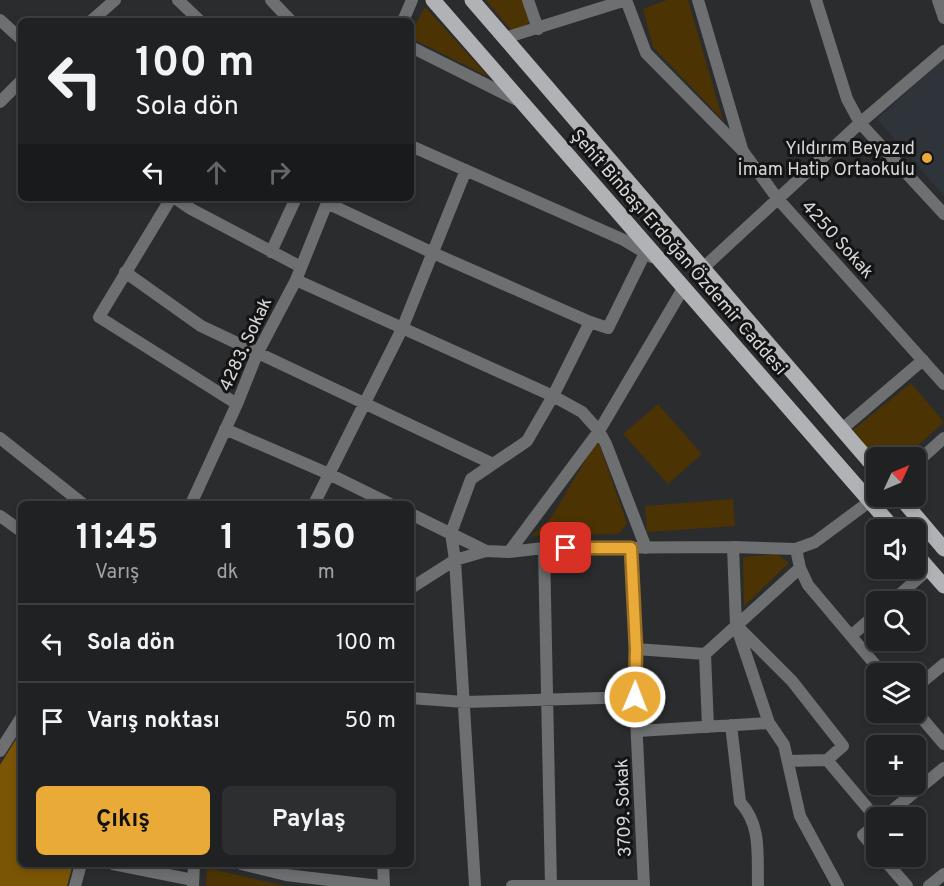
<!DOCTYPE html>
<html lang="tr">
<head>
<meta charset="utf-8">
<style>
  body { margin:0; font-family:Overpass,sans-serif; background:#2d2e2f; color:#f1f3f6; height:100vh; display:flex; flex-direction:column; font-size:22px; white-space:nowrap }
  * { box-sizing:border-box; margin:0 }
  p { font-size:20px; color:#a2a3a5 }
  .icon { flex:none; width:33px; height:33px; fill:none; stroke:currentColor; stroke-width:2; stroke-linecap:round; stroke-linejoin:round }
  .map { position:relative; flex:1; overflow:hidden }
  .panel { position:absolute; left:18px; top:501px; width:396px; height:366px; display:flex; flex-direction:column; background:#202122; border-radius:9px; box-shadow:0 3px 9px #0003,0 0 0 2px #3d3e40 }
  .panel>* { flex:none }
  .hud { position:absolute; left:18px; top:18px; width:396px; height:183px; border-radius:9px; box-shadow:0 3px 9px #0003,0 0 0 2px #3d3e40; background:#202122; color:#f1f3f6; overflow:hidden }
  .needle { width:39px; rotate:46deg }
  .tools { position:absolute; left:866px; top:447px; display:grid; gap:12px }
  .tools a { display:grid; place-items:center; width:60px; height:60px; border-radius:9px; background:#202122; box-shadow:0 3px 9px #0003,0 0 0 2px #3d3e40; font-size:30px }
  .pin { position:absolute; display:grid; place-items:center; width:51px; height:51px; color:#fff; margin:-26px; border-radius:12px; box-shadow:0 3px 9px #0006 }
  .me { position:absolute; width:66px; margin:-33px; rotate:1deg; stroke-linejoin:round; filter:drop-shadow(0 0 4px #0008) }
  .turn { display:flex; align-items:center; gap:21px; height:126px; padding:0 18px; font-size:27px }
  .turn .icon { width:78px; height:78px; stroke-width:2.5 }
  .turn b { display:block; font-size:42px; line-height:51px }
  .lanes { display:flex; align-items:center; height:57px; padding:0 18px; background:#0003; justify-content:center; gap:30px; direction:ltr }
  .lanes .off { opacity:.35 }
  .eta { display:flex; justify-content:space-evenly; align-items:center; height:102px; text-align:center }
  .eta b { font-size:36px; font-weight:700; line-height:42px }
  .button { display:flex; gap:12px; margin-top:auto; padding:12px 18px }
  .button a { flex:1; height:69px; border-radius:9px; background:#eaaa38; color:#111; font-size:24px; font-weight:700; line-height:69px; text-align:center }
  .button a+a { background:#2d2e2f; color:#f1f3f6 }
  ul { padding:0; list-style:none }
  li { display:flex; align-items:center; gap:18px; height:78px; padding:0 18px; border-top:2px solid #3d3e40 }
  li div { flex:1 }
  li b { display:block; font-size:22px }
  li em { font-style:normal }
  .map>svg:first-child { display:block }
</style>
</head>
<body>
<div class="map">
<svg width="944" height="886" viewBox="0 0 944 886">
  <rect width="100%" height="100%" fill="#2a2c2e"/>
  <!-- built -->
  <path fill="#2f343b" d="M944,58V196L877,119Z"/>
  <!-- green -->
  <path fill="#4c3303" d="M486,0H522L529,21L527,26L515,31L510,29Z
    M667,0H688L723,120L653,47L643,9Z
    M425,7L489,77L411,38V33Z
    M911,383L944,422L905,457L876,458L853,430Z
    M658,404L702,454L668,484L623,434Z
    M599,444L627,523L622,531L617,534L531,536L551,518L594,446Z
    M733,499L735,526L647,532L645,506Z
    M777,554L789,563L744,606L743,557Z
    M207,868H208L285,886H206Z"/>
  <!-- forest -->
  <path fill="#7b5506" d="M21,731V864H73L67,886H0V765Z"/>
  <g fill="none" stroke-linecap="round" stroke-linejoin="round">
    <!-- minor -->
    <path stroke="#6e6f70" stroke-width="12" d="M178,0L200,21
      M271,0L291,21
      M528,0L538,29
      M626,0L646,53L742,150L777,198L944,384
      M698,0L742,149
      M816,0L847,99L860,123L944,214
      M938,0L944,18
      M0,20L21,39
      M91,21L115,0
      M403,21L412,0
      M505,38L626,0
      M411,47L517,100
      M0,102L21,81
      M411,146L624,240L652,257
      M171,198L99,317L237,404
      M175,198L191,209L301,267
      M327,203L433,253L590,322L608,328L645,253
      M271,252L296,198
      M703,268L860,123L944,51
      M125,272L201,326L493,464
      M296,280L553,396L582,412L599,431L509,552
      M225,429L329,474L390,504
      M842,429L923,360
      M0,438L83,504
      M915,464L944,438
      M191,504L237,404L257,354L296,280L329,198
      M314,504L402,329L466,170
      M411,514L486,551
      M0,516L21,531
      M733,547L736,625L769,723L784,745L800,816L838,886
      M544,548L551,886
      M631,548L636,649L635,697L644,886
      M646,548L606,444L599,431L684,287
      M796,549L800,568L808,585L883,674
      M411,588L455,560L486,551L509,552L544,548L733,547L796,549L815,542L877,496
      M891,602L929,569
      M739,628L792,681L843,746L827,760L876,818
      M851,636L876,614
      M636,649L705,654L800,568
      M705,654L708,727
      M915,688L944,664
      M411,698L464,702L635,697
      M915,710L944,744
      M731,725L740,802C762,826 757,855 758,886
      M638,731L769,723
      M0,751L21,718
      M788,761L827,760
      M883,818L944,768
      M876,824L863,835L876,850
      M881,856L907,886
      M113,864L193,880
      M241,864L286,875L380,886
      M383,864L384,886
      M75,886L81,864
      M193,886L194,864
      M475,886L455,560L451,533L471,479L527,441L553,396L590,322
      M512,886H644
      M929,886L944,874"/>
    <!-- major -->
    <path stroke="#b1b2b5" stroke-width="15" d="M433,0L895,530
      M472,0L876,469
      M899,496L944,549
      M915,553L944,586"/>
  </g>
  <g fill="none" stroke-linecap="round" stroke-linejoin="round">
    <defs>
      <path id="route" d="M566,548H631L636,649L635,697"/>
    </defs>
    <!-- route casing -->
    <use href="#route" stroke="#986e24" stroke-width="15"/>
    <!-- route -->
    <use href="#route" stroke="#eaaa38" stroke-width="10"/>
  </g>
  <!-- markers -->
  <circle fill="#eaaa38" stroke="#141415" stroke-width="2" cx="927" cy="158" r="6"/>
  <g text-anchor="middle" stroke-width="6" stroke-linejoin="round" paint-order="stroke">
    <!-- poi labels -->
    <g font-size="18" fill="#d7d8da" stroke="#141415" text-anchor="end">
      <text x="915" y="154">Yıldırım Beyazıd<tspan x="915" dy="21">İmam Hatip Ortaokulu</tspan></text>
    </g>
    <!-- street labels -->
    <g font-size="18" fill="#d7d8da" stroke="#141415">
      <text transform="translate(838 239) rotate(48)" y="6">4250 Sokak</text>
      <text transform="translate(679 252) rotate(49)" y="6">Şehit Binbaşı Erdoğan Özdemir Caddesi</text>
      <text transform="translate(245 344) rotate(-65)" y="6">4283. Sokak</text>
      <text transform="translate(623 808) rotate(-92)" y="6">3709. Sokak</text>
    </g>
  </g>
</svg>
<div class="tools">
<a><svg class="needle" viewBox="-14 -14 28 28"><path d="M0-13l5 13h-10z" fill="#e53935"/><path d="M0 13l5-13h-10z" fill="#a2a3a5"/></svg></a>
<a><svg class="icon" aria-label="sound" viewBox="0 0 24 24"><path d="M4 9h4l5-4v14l-5-4H4zM17 9q2 3 0 6"/></svg></a>
<a><svg class="icon" aria-label="search" viewBox="0 0 24 24"><circle cx="10" cy="10" r="6"/><path d="M15 15l6 6"/></svg></a>
<a><svg class="icon" aria-label="layers" viewBox="0 0 24 24"><path d="M12 4l9 5-9 5-9-5zM3 14l9 5 9-5"/></svg></a>
<a>+</a>
<a>−</a>
</div>
<div class="pin" style="left:566px;top:548px;background:#d93025"><svg class="icon" aria-label="arrive" viewBox="0 0 24 24"><path d="M6 21V4h12l-3 4 3 4H6"/></svg></div>
<svg class="me" style="left:635px;top:697px" viewBox="-20 -20 40 40"><circle r="17" fill="#eaaa38" stroke="#fff" stroke-width="3"/><path d="M0-11L8 9 0 5-8 9z" fill="#fff"/></svg>
<div class="hud">
<div class="turn"><svg class="icon" aria-label="left" viewBox="0 0 24 24"><path d="M17 20v-9H6M10 6l-5 5 5 5"/></svg><div><b>100 m</b>Sola dön</div></div>
<div class="lanes"><svg class="icon" aria-label="left" viewBox="0 0 24 24"><path d="M17 20v-9H6M10 6l-5 5 5 5"/></svg><svg class="icon off" aria-label="ahead" viewBox="0 0 24 24"><path d="M12 20V5M6 11l6-6 6 6"/></svg><svg class="icon off" aria-label="right" viewBox="0 0 24 24"><path d="M7 20v-9h11M14 6l5 5-5 5"/></svg></div>
</div>
<section class="panel">
<div class="eta">
<div><b>11:45</b><p>Varış</p></div>
<div><b>1</b><p>dk</p></div>
<div><b>150</b><p>m</p></div>
</div>
<ul>
<li><svg class="icon" aria-label="left" viewBox="0 0 24 24"><path d="M17 20v-9H6M10 6l-5 5 5 5"/></svg><div><b>Sola dön</b></div><em>100 m</em></li>
<li><svg class="icon" aria-label="arrive" viewBox="0 0 24 24"><path d="M6 21V4h12l-3 4 3 4H6"/></svg><div><b>Varış noktası</b></div><em>50 m</em></li>
</ul>
<div class="button"><a>Çıkış</a><a>Paylaş</a></div>
</section>
</div>
</body>
</html>
